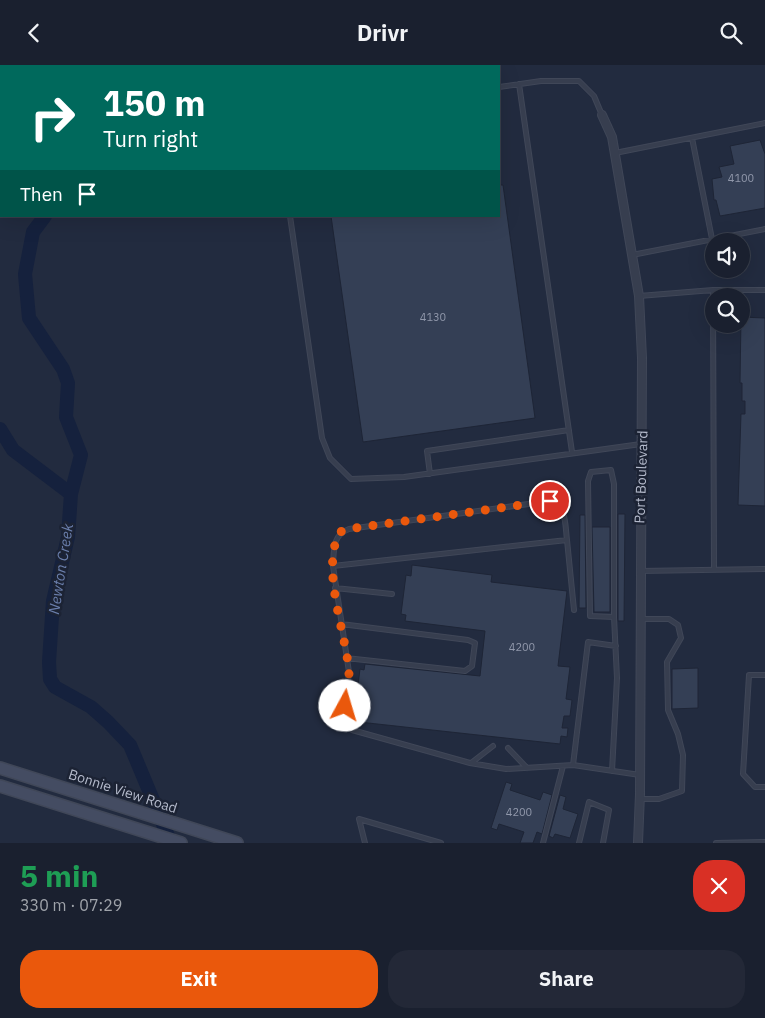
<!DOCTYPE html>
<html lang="en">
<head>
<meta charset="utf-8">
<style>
  body { margin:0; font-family:"IBM Plex Sans",sans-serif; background:#232837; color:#f1f3f6; height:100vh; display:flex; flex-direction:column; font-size:19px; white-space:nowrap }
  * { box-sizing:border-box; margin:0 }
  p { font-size:16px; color:#9fa3aa }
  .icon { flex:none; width:28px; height:28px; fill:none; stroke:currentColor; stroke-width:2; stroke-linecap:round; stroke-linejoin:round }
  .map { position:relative; height:778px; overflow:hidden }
  .panel { display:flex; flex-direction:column; background:#1a202f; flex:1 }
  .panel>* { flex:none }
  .hud { position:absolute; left:0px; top:0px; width:500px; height:152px; box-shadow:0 5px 20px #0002,0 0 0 1px #383e4b; background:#00695c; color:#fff; overflow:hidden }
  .buttons { position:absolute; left:705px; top:168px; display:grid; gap:10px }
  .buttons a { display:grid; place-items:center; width:45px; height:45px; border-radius:50%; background:#1a202f; box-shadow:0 5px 20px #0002,0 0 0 1px #383e4b; font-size:25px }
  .pin { position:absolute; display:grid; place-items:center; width:42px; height:42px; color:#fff; margin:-21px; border:2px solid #fff; border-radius:50%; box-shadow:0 1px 5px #0007 }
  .me { position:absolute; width:55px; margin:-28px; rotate:6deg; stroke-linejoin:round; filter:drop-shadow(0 0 4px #0008) }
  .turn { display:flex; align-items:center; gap:18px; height:105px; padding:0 20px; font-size:22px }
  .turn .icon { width:65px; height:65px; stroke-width:2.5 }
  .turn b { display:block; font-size:35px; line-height:42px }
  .then { display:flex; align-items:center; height:48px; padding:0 20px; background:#0003; gap:10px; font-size:19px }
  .round { display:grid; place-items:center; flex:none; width:52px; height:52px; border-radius:20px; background:#232837 }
  .head { display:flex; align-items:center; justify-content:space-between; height:85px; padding:0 20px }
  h1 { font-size:30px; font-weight:800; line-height:38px; color:#1e9e55 }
  .button { display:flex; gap:10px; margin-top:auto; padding:10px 20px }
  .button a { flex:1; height:58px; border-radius:20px; background:#ea580c; color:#fff; font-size:20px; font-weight:800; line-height:58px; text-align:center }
  .button a+a { background:#232837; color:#f1f3f6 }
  header { display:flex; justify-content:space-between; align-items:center; height:65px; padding:0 20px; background:#1a202f; font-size:22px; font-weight:800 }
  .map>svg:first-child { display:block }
</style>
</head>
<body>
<header><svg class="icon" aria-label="back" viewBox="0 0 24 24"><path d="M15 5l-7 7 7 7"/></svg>Drivr<svg class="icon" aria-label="search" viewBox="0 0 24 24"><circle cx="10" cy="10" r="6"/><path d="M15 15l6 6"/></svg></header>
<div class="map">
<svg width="765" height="778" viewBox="0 0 765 778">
  <rect width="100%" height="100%" fill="#222b3f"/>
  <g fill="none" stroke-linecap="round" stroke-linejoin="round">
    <!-- river -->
    <path stroke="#15213d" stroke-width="14" d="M68,0L69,1
      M45,151L33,167L25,209L29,253L63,304L68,318L66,352L81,390L71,429
      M0,364L13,385L71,429L68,472L53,536L49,597L50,614L55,622L91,642L108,657L130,680L171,778"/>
  </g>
  <!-- building -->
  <path fill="#343f55" stroke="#1e2536" d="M760,75L765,89V143L720,151L716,135H714L712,114L722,112L719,102L734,99L730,81Z
    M499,120H503L535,353L363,377L331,151H499Z
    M741,252L765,253V441L738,440L741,349H745V336H742V318H740Z
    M618,449H625L624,556H618Z
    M580,450H585L586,543H579Z
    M592,462H610V547H594Z
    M412,500L492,510L491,517L567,526L558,601L570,602L566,634L572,635L570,651H564L562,663H568L567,672L561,671L560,679L359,657L360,645L355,644L360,604L364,605L365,599L480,611L485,566L405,556L406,550L401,549L406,510L411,511Z
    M698,603V643L672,644V604Z
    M506,717L512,719L510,725L540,735L543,727L552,730L542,769L537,767L533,778H520L524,767L499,759L497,765L491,763Z
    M560,730L566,732L563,744L578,749L570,773L555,769L553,773L549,771Z"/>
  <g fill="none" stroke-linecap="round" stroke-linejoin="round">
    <defs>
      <path id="service" d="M519,19L572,387
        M499,22L541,16H579L594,31L602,50
        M692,73L712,174
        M615,88L765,58
        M290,151L322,373L330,393L351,414L404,412L641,379
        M632,190L765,164
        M713,225L714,505
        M639,231L713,225H765
        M430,409L427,386L569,365
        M333,501C334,486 332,470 349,464L550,436C567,439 565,461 567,475
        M640,506L765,504
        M335,523L392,529
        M574,545L567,475L333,501L349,607L345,641L352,665L470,698L506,704L573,700L640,710
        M640,554H669L678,560L681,573L667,597L668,645L678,669L683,690L682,726L659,734H640
        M341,559L468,575L475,578L472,601L465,606L346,593
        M765,610H749L743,709L755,722H765
        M508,683L527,703
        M471,698L493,681
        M573,700L588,577L616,581
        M612,706L617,613L614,552V419L611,405L591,407L588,416L590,551L614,552
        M365,778L359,754L441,778
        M543,778L563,701
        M579,778L589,737L609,745L603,778
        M716,778L765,777"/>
      <path id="minor" d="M255,1L259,0
        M602,50L612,72L639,231L642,293L640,729L638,778
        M0,83H1"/>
      <path id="secondary" d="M0,703L237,778
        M0,721L181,778"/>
    </defs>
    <!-- service casing -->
    <use href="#service" stroke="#404758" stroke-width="6"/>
    <!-- minor casing -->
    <use href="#minor" stroke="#404758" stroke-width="10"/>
    <!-- secondary casing -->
    <use href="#secondary" stroke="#404758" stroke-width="14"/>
    <!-- service -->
    <use href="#service" stroke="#373e4f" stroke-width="4"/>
    <!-- minor -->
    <use href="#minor" stroke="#373e4f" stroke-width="8"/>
    <!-- secondary -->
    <use href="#secondary" stroke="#444c62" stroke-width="11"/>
  </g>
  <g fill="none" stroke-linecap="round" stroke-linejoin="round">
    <!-- route -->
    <path stroke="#ea580c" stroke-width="9" stroke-dasharray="0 16.2" d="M345,641C346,630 349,618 349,607C346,568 320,502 340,467L348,464L550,436"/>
  </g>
  <g text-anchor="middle" stroke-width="5" stroke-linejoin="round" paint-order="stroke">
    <!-- number labels -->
    <g font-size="11" fill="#9198ab">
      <text x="741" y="117">4100</text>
      <text x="433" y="256">4130</text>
      <text x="522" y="586">4200</text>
      <text x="519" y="751">4200</text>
    </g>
    <!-- street labels -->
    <g font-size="14" fill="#b3b9ca" stroke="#1c2334">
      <text transform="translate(641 412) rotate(-88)" y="5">Port Boulevard</text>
      <text transform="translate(123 726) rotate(18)" y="5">Bonnie View Road</text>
    </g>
    <!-- water labels -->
    <g font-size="15" font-style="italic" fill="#6a7eab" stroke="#1c2334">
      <text transform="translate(61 504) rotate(-81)" y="5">Newton Creek</text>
    </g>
  </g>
</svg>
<div class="buttons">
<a><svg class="icon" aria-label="sound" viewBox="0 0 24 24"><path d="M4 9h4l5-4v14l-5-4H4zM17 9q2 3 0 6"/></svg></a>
<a><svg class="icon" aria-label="search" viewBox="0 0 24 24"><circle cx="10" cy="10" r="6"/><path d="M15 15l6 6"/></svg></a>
</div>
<div class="pin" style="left:550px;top:436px;background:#d93025"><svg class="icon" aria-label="arrive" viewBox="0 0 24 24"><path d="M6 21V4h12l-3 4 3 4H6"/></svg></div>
<svg class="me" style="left:345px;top:641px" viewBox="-20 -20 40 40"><circle r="19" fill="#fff"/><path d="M0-13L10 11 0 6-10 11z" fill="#ea580c"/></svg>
<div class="hud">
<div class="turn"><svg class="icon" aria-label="right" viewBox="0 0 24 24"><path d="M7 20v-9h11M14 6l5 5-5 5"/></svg><div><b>150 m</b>Turn right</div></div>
<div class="then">Then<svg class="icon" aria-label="arrive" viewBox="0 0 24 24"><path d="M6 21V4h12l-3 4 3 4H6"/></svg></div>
</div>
</div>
<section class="panel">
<div class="head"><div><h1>5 min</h1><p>330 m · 07:29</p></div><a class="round" style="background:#d93025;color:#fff"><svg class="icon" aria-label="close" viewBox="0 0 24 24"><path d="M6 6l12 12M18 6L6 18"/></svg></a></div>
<div class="button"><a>Exit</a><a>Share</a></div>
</section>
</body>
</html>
